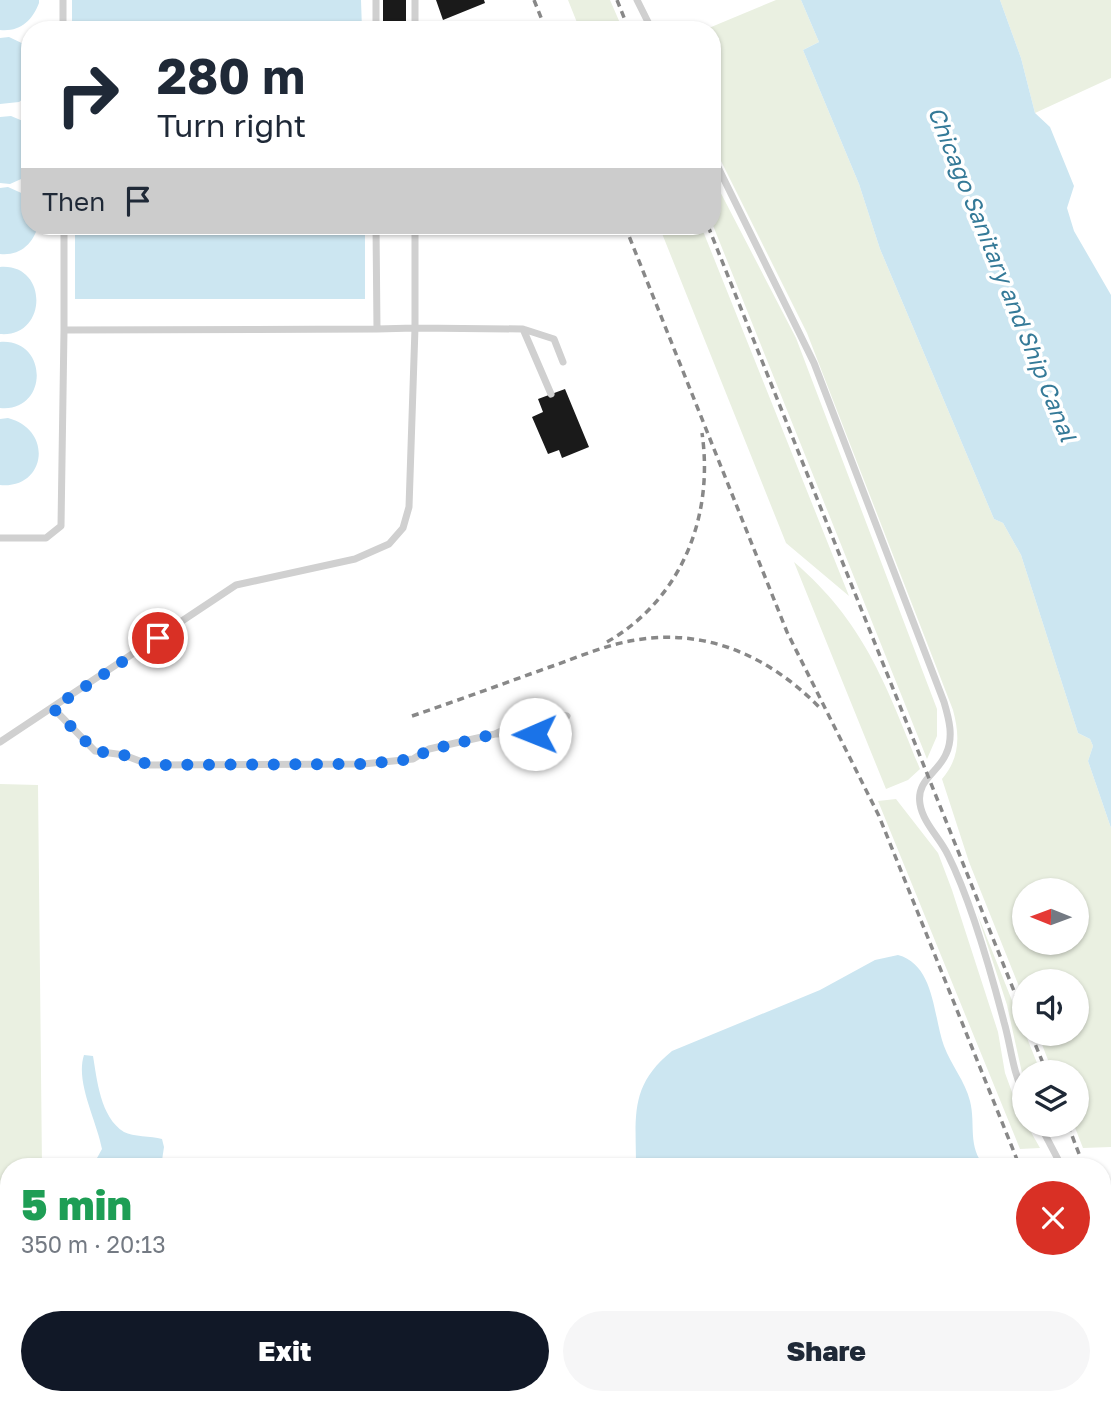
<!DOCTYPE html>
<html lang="en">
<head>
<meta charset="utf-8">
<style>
  body { margin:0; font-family:"Golos Text",sans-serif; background:#f6f6f7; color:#1f2937; height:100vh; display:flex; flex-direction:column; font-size:26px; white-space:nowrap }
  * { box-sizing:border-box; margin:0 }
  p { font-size:23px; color:#747a83 }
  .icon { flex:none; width:38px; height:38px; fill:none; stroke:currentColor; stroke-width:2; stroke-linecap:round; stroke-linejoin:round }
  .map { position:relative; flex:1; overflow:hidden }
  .panel { position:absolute; left:0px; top:1158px; width:1111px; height:247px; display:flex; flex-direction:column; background:#fff; border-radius:28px 28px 0 0; box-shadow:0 2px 5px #0004 }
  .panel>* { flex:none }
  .top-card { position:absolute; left:21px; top:21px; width:700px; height:214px; border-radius:28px; box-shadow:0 2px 5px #0004; background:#fff; color:#1f2937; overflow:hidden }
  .needle { width:46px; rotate:271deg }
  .controls { position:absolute; left:1012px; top:878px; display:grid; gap:14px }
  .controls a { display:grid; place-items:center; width:77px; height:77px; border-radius:50%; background:#fff; box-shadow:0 2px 5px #0004; font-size:35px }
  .pin { position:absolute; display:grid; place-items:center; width:60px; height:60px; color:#fff; margin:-30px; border:4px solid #fff; border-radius:50%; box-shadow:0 2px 7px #0007 }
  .me { position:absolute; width:77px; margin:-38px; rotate:269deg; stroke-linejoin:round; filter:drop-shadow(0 0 5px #0008) }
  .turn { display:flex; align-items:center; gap:24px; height:147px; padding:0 21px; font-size:32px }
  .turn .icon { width:91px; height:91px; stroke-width:2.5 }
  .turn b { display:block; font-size:49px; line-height:60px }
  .then { display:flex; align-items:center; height:66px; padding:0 21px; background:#0003; gap:14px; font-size:26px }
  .round { display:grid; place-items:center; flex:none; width:74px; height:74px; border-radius:37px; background:#f6f6f7 }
  .overview { display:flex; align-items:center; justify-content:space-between; height:119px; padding:0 21px }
  h1 { font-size:42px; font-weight:800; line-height:52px; color:#1e9e55 }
  .action { display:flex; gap:14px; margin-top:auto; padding:14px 21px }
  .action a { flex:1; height:80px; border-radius:42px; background:#111827; color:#fff; font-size:28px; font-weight:800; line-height:80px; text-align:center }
  .action a+a { background:#f6f6f7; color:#1f2937 }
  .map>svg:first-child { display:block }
</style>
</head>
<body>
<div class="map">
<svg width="1111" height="1405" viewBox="0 0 1111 1405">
  <rect width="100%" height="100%" fill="#fff"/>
  <!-- green -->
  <path fill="#eaf0e1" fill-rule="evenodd" d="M568,0H610L623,30H580Z
    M776,0H801L819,42L803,50L859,184L880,249L994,519L1003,523L1021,555L1078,733L1090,739L1093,746L1088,761L1111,828V1147L1083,1148L1074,1125L1076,1073H1053L1038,1034H1076V982H1024V999L969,862L942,779C960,758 960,736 953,710L807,333L712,143V30H704ZM1024,891H1076V943H1024Z
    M1000,0H1111V78L1035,113L1021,58Z
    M712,176L796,338L937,709V736L927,759L712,223Z
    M659,226H701L849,596L786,543Z
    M794,562C865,623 886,685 920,769L908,780L886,789Z
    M0,784L38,785L42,1167H9V1396L44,1397V1405H0Z
    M896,799L938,853L952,890L998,1032L1005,1073L1024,1125H1027L1040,1148L1020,1149L878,801Z
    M977,913L1041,1073H1024V1082L1007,1005Z"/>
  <!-- water -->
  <path fill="#cce6f1" d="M0,0H39V3C32,21 20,32 0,30Z
    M72,0H361L362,30H72Z
    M801,0H1000L1021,58L1035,113L1050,127L1074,186L1067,208L1074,231L1111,295V828L1088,761L1093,746L1090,739L1078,733L1021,555L1003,523L994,519L880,249L859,184L803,50L819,42Z
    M9,37L30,47V94L19,102L0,104V38Z
    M11,116L30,124V175L10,184L0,183V117Z
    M8,187L28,196L30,226H38C33,244 20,256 0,254V188Z
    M75,226H365V299H75Z
    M0,267C49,263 48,338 0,334Z
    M0,342C49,338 49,413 0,408Z
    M8,418C54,430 46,489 0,485V419Z
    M898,955C935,965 933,1016 944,1046C951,1065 965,1081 970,1101C976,1125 967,1146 985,1167H636C636,1116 629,1086 672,1051L820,990L875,960Z
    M84,1055L93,1056C97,1079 100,1117 124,1132C133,1137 151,1136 162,1139L164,1147L161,1167H92L102,1149C97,1121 75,1082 84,1055Z
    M97,1396L164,1397L178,1405H96Z
    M582,1396H1090L1092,1405H577Z"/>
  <!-- building -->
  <path fill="#1a1a1a" d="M383,0H406V30H383Z
    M436,0H484L485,3L443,20Z
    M565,389L589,447L562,458L559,450L548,454L532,417L543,412L538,399Z"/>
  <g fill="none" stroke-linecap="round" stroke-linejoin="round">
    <!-- service -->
    <path stroke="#d0d0d0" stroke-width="7" d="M63,0V30
      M376,0V30
      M415,0V30
      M637,0L652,30
      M712,155L814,363L944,702C949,719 954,737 946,754C938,773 916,780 920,804C923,823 940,838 948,855C971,901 991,972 1004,1022C1011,1046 1012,1070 1024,1094
      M64,226V330
      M377,329L415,328V226
      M523,329L554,339L563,362
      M0,538H46L61,526L64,330L377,329L376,226
      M53,708L95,751L124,755L150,765L363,764L413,759L429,749L495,734L555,733L567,716L542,712L495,734
      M0,742L236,585L355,559L389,544L403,528L409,507L415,328L523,329L551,394
      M1040,1125L1062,1167
      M1102,1262L1111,1284"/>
    <!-- rail -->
    <path stroke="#888" stroke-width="3.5" stroke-dasharray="7 5" stroke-linecap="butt" d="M534,0L546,30
      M617,0L629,30
      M625,226L787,632L879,816L1020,1167
      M708,226L1024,1016
      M607,642C682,599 714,516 702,433
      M412,716C456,701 500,685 544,669C574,659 604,645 636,640C707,628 770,657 819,707
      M1031,1034L1047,1073
      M1068,1125L1084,1167
      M1102,1212L1111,1233
      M1102,1371L1111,1393"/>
  </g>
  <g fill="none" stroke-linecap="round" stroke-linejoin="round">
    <!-- route -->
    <path stroke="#1a73e8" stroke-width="12" stroke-dasharray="0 21.6" d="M158,638L53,708L95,751L124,755L150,765L363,764L413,759L429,750L495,734H535"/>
  </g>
  <g text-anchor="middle" stroke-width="7" stroke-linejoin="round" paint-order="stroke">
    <!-- water labels -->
    <g font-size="23" font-style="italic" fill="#357a98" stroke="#fff">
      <text transform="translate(1002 274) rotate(68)" y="8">Chicago Sanitary and Ship Canal</text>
    </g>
  </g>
</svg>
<div class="controls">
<a><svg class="needle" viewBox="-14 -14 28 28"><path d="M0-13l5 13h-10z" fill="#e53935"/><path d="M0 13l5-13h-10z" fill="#747a83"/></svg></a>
<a><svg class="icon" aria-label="sound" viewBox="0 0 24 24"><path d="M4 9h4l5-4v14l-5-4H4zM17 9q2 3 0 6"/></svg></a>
<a><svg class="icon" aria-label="layers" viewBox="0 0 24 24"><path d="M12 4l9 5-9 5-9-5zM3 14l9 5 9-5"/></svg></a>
</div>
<div class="pin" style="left:158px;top:638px;background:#d93025"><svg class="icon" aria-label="arrive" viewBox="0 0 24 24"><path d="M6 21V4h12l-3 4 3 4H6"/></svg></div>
<svg class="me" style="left:535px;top:734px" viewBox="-20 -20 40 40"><circle r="19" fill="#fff"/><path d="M0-13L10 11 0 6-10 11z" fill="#1a73e8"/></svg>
<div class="top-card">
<div class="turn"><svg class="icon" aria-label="right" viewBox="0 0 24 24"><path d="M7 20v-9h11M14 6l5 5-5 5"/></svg><div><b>280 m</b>Turn right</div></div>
<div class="then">Then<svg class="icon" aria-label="arrive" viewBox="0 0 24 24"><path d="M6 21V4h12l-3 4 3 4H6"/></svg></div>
</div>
<section class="panel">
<div class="overview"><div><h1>5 min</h1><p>350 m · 20:13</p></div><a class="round" style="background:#d93025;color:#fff"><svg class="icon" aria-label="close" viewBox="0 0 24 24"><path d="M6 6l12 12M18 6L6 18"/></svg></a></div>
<div class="action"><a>Exit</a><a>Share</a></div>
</section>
</div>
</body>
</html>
